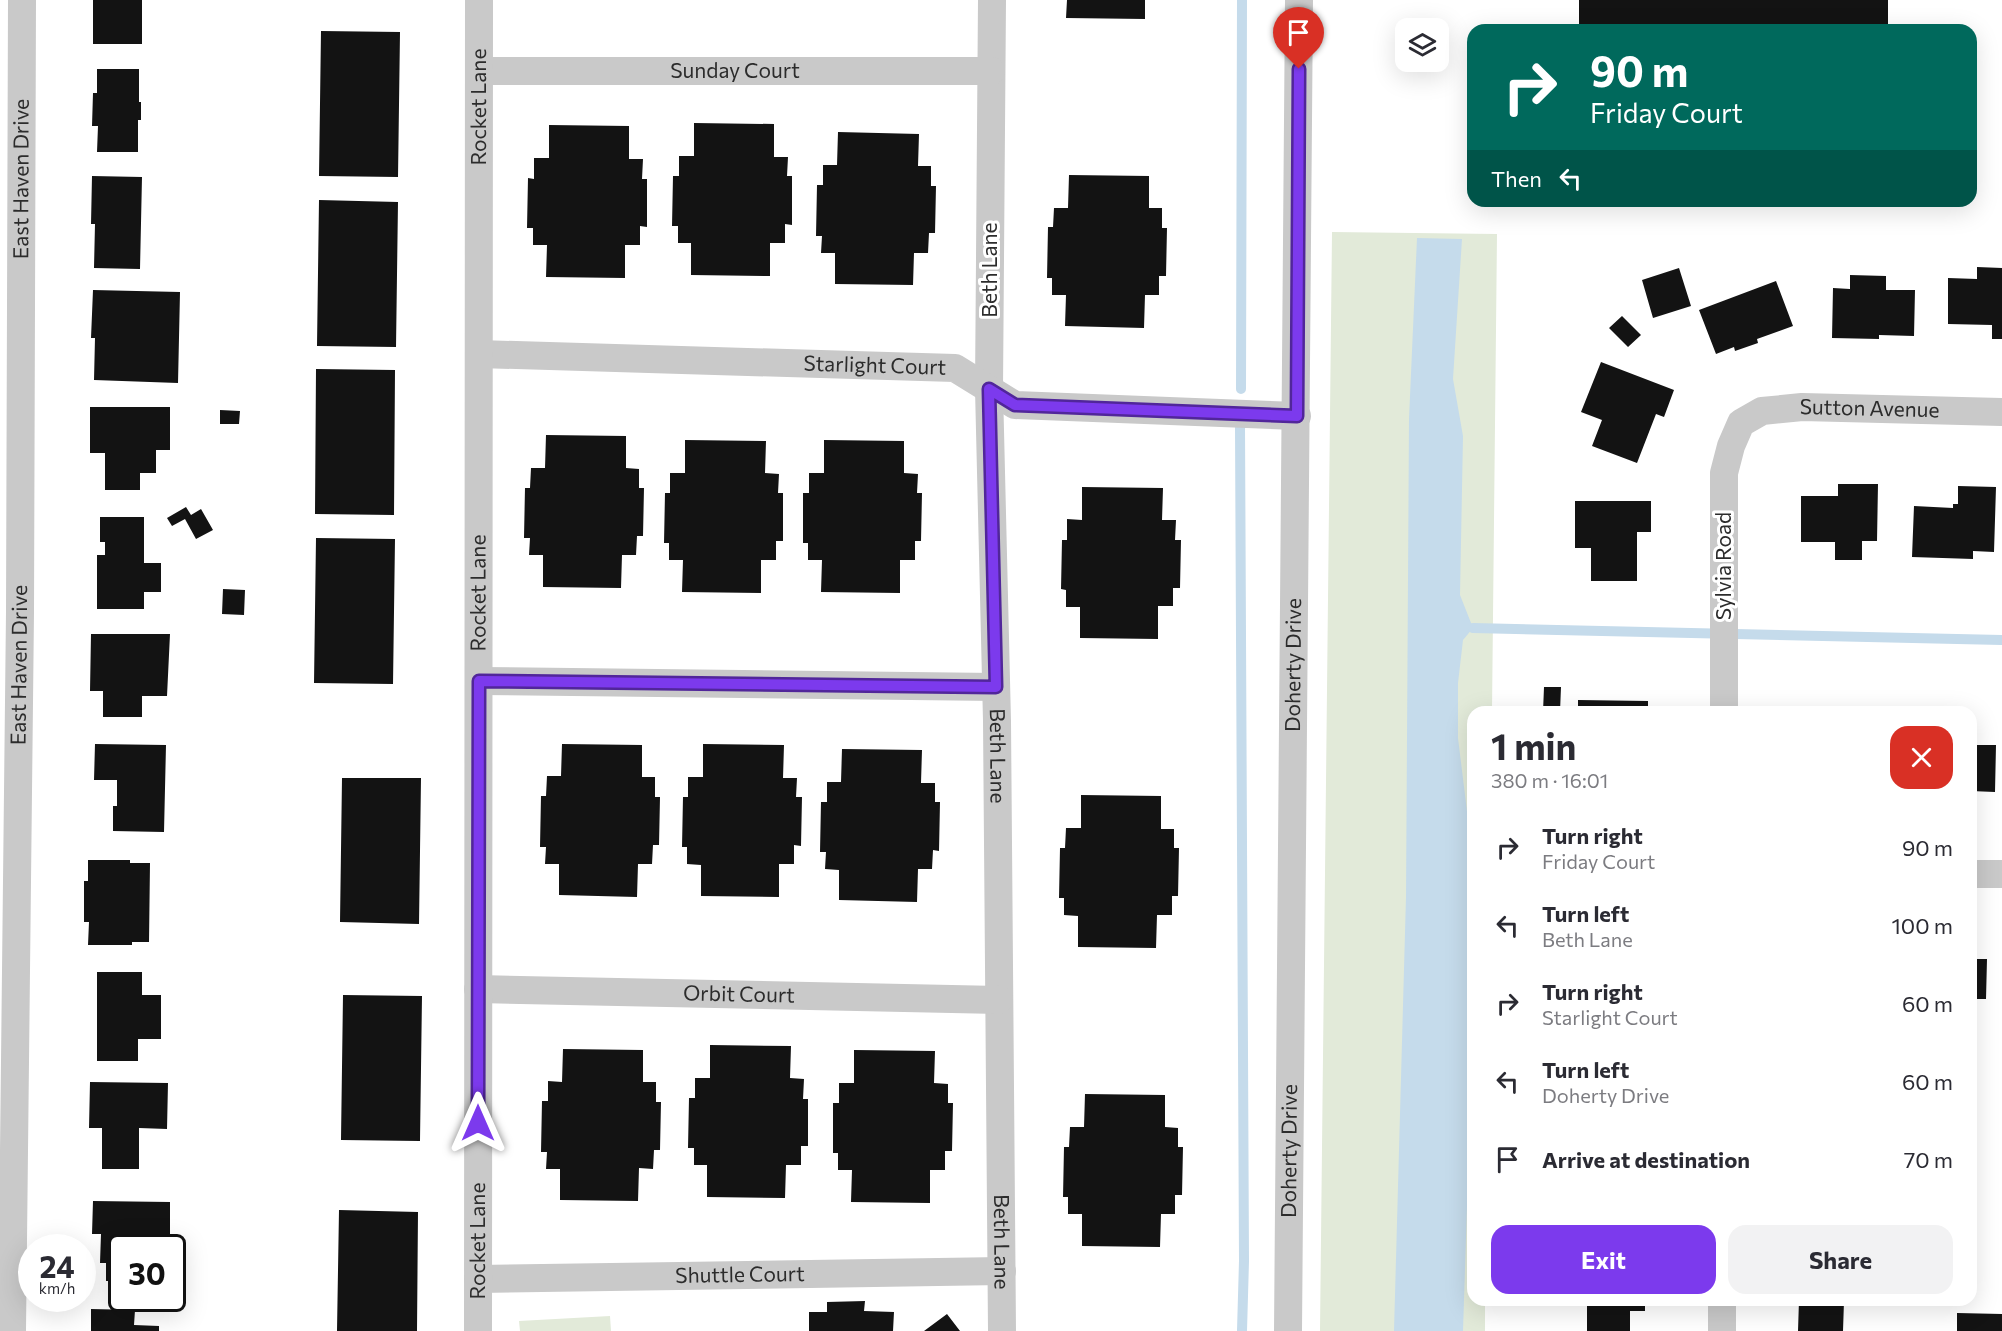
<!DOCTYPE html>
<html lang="en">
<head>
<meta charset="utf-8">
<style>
  body { margin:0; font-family:Commissioner,sans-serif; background:#f2f2f3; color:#2b2b33; height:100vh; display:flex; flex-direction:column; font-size:22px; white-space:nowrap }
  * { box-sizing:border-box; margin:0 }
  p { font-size:20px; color:#7c7c81 }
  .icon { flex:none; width:33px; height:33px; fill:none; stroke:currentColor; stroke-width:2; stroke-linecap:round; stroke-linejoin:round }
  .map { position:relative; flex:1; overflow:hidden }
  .sheet { position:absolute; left:1467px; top:706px; width:510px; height:600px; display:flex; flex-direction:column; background:#fff; border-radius:18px; box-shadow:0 6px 24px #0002 }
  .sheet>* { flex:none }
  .guide { position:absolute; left:1467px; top:24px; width:510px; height:183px; border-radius:18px; box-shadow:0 6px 24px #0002; background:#00695c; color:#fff; overflow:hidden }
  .buttons { position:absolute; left:1395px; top:18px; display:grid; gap:12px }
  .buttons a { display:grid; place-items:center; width:54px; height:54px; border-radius:12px; background:#fff; box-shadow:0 6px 24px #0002; font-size:30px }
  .speed { position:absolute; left:18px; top:1234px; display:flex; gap:12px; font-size:30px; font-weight:700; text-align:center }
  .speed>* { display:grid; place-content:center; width:78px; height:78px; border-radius:50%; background:#fff; box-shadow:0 6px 24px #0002; line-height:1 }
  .speed small { font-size:15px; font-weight:400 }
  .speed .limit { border:3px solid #111; border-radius:9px; background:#fff; color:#111 }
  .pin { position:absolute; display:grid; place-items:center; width:51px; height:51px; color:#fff; margin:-62px -26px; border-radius:50% 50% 50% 0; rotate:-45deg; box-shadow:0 0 6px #0007 }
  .pin .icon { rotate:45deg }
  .me { position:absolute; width:66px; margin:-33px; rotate:0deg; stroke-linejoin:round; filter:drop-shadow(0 0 4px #0008) }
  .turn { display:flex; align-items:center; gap:21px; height:126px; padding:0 24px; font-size:27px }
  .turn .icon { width:78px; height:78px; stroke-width:2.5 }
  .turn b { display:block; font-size:42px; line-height:51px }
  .then { display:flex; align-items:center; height:57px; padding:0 24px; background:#0003; gap:12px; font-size:22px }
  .round { display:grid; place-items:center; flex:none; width:63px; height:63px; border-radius:18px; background:#f2f2f3 }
  .overview { display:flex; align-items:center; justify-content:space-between; height:102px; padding:0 24px }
  h1 { font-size:36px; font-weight:700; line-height:45px }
  .primary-button { display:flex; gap:12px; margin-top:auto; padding:12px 24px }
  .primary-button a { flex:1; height:69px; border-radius:18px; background:#7c3aed; color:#fff; font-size:24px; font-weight:700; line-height:69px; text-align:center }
  .primary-button a+a { background:#f2f2f3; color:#2b2b33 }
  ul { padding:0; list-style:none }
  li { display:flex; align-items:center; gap:18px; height:78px; padding:0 24px }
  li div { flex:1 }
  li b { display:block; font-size:22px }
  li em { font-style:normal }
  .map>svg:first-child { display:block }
</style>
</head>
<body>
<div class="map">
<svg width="2002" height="1331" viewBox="0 0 2002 1331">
  <rect width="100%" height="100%" fill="#fff"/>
  <!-- green -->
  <path fill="#e2ead9" d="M1332,232L1497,234L1492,712H1473V1300L1485,1301V1331H1320Z
    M610,1316L611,1331H520L519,1321Z"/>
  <!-- water -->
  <path fill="#c5dbeb" d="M1417,238L1462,239L1453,379L1463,436L1460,595L1473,628L1463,640L1458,683V738L1473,860V1019L1463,1331H1394L1406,897L1409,419Z"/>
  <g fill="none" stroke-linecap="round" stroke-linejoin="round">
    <!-- stream -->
    <path stroke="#c5dbeb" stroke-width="10" d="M1241,389L1242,0
      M1240,427L1244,1261L1242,1331
      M1473,628L2002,640"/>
  </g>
  <!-- building -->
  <path fill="#131313" d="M93,0H142V44H93Z
    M1067,0H1145V19L1066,18Z
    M1579,0H1888V30H1579Z
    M321,31L400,32L398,177L319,176Z
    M97,69H139V102H141V120H138V152H97L98,126H92L93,93H97Z
    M694,123L774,124V157H788L787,176H792V225L785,224V243H770V276L691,275V243H678V226H672L673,176H679V156H694Z
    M549,125L629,126V159H643L642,179H647V227L640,226V245H625V278L546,277L547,245H533V228H527L528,178L534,179V158H549Z
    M838,132L919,134L918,166H931V186H936L935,233H929L928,253H914L913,285L835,284V253H821L822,236H816L817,185H823V165H837Z
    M1069,175L1149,176V208H1162V228H1167L1166,276H1159V295H1145L1144,328L1065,326L1066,295H1052V278H1047L1048,227H1053L1054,208H1068Z
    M92,176L142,177L140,269L94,268L95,224H91Z
    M319,200L398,202L396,347L317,346Z
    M1977,267L2002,268V339H1992V325L1948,324V278L1977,279Z
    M1679,268L1691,306L1653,318L1642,280Z
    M1850,275L1886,276V290H1915L1914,336L1879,335V339L1832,338L1833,288L1850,289Z
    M1776,281L1793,326L1757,339L1758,343L1735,351L1734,347L1716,354L1699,310Z
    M93,290L180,292L178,383L94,380L95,338H91Z
    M1622,316L1641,335L1628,347L1609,328Z
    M1601,362L1674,390L1664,417L1656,414L1637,463L1592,446L1602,420L1581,412Z
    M316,369L395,370L394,515L315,514Z
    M90,407H170V450H156V473H140V490H105V453H90Z
    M220,410L240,411L239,424H220Z
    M546,435L626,436V468L639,469V488H644L643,536H637L636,555H622L621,588L543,587V555H529L530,538H524L525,488H530L531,468H545Z
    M685,440L766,441L765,473L779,474L778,493H783V541H776V560H761V593L682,592L683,560H669V543H664L665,493H670V473H685Z
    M824,440L904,441V473L918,474L917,493H922L921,541H915V560H900V593L821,592L822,560H808V543H803V493H809V473H824Z
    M1838,484H1878L1877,541H1862V560H1835V542H1801V496H1838Z
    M1958,486L1996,487L1994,552L1973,551V559L1912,557L1914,506L1953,508V504H1958Z
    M1082,487L1163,488L1162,520H1176L1175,540H1181L1180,588H1173V606H1158V639L1080,638V607H1066V590L1061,589L1062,540H1067V519L1082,520Z
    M1575,501H1651V532H1637V581H1591V548H1575Z
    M186,507L191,515L201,509L213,530L196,539L185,519L172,526L167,518Z
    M100,517H144V563H161V592H144V609H97V555H105V542H100Z
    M316,538L395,539L393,684L314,683Z
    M223,589L245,590L244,615L222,614Z
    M91,634H170L167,696H142V717H103V691H90Z
    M1544,687H1561L1560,712H1543Z
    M1578,700L1648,701V712H1578Z
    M1971,728H1975V745H1996L1995,792L1971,791Z
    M95,744L166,745L164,832L113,831V806H117V780H94Z
    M562,744L642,745V777H655V797H660L659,845H653L652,864H638L637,897L559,895V864H545L546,847H540L541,796H546L547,776H561Z
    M703,744L784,745L783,778H797L796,797H802L801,846L794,845V864H779V897L701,896V865L687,864V847H682L683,797H688V777H703Z
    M842,749L922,750L921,783H935V802H940L939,851L933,850L932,869H918L917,902L839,900V870L825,869L826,852H820L821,802H827V782H841Z
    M342,778H421L419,924L340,922Z
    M1081,795L1161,796V829H1174V848H1179L1178,896H1172V915H1157L1156,948L1078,947V916L1064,915V898H1059L1060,848H1065L1066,828H1081Z
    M88,860H130V863H150L149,942H132V945H88L89,922H84V881H88Z
    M1971,959H1987L1986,999H1971Z
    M97,972H142V995H161V1039H138V1061H97Z
    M343,995L422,996L420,1141L341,1140Z
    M710,1045L791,1046L790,1078L804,1079L803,1099H808V1146H801V1165H786L785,1198L707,1197V1165H694V1148H688L689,1098H695V1078H710Z
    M563,1049L643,1050V1082H656V1102H661L660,1150H654L653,1169L639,1168L638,1201L560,1200V1169H546L547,1152H541L542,1101H548V1081L562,1082Z
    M854,1050L935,1051L934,1083L948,1084V1103H953L952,1151H945V1170H930V1203L851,1202L852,1170H838V1153H833V1103H839V1083H854Z
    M90,1082L168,1083L167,1129L139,1128V1169H102V1128H89Z
    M1085,1094L1165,1095V1127L1178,1128V1147H1183L1182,1195H1175V1214H1161L1160,1247L1082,1246V1214H1068V1197H1063L1064,1147H1069L1070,1127H1084Z
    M93,1201L170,1202V1238H159V1248H122V1281H106V1263H100L101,1234H92Z
    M339,1210L418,1212L417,1331H337Z
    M1587,1300H1645V1311H1630V1331H1587Z
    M1799,1300L1844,1301L1843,1331H1798Z
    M865,1301L864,1311L894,1312L893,1331H809V1312H827V1302Z
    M91,1309L135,1310L134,1325L159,1326V1331H91Z
    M1957,1313L2002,1314V1331H1957Z
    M947,1314L960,1331H924Z"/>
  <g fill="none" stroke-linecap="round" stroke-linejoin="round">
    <!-- street -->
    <g stroke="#c9c9c9" stroke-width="28">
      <path id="s1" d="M992,0L989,389L997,721L1002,1331"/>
      <path id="s2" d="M479,71H991"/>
      <path id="s3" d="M479,354L955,368L1015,405L1297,416"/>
      <path d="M479,681L996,687"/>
      <path id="s4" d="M1724,712V473L1731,446L1741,423L1762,411L1802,407L2002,412"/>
      <path d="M1971,874H2002"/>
      <path id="s5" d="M478,989L999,1000"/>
      <path id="s6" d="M478,1279L1002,1271"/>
      <path id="s7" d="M12,1331L20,612L22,0"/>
      <path id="s8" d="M478,1331L479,0"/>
      <path id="s9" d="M1288,1331L1299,0"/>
      <path d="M1722,1331V1300"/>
    </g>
  </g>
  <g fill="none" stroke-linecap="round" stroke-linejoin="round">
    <defs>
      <path id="route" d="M478,1123L479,681L996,687L989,389L1015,405L1297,416L1299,69"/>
    </defs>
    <!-- route casing -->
    <use href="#route" stroke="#51269a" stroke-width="15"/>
    <!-- route -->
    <use href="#route" stroke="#7c3aed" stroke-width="10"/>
  </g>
  <g text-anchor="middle" stroke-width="6" stroke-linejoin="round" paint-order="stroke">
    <!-- street labels -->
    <g font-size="21" fill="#2c2c2c" stroke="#fff">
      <text dy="7" stroke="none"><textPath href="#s2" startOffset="256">Sunday Court</textPath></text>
      <text dy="7" stroke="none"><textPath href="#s8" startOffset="1224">Rocket Lane</textPath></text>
      <text dy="7" stroke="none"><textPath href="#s7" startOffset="1152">East Haven Drive</textPath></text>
      <text transform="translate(990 270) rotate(-90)" y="7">Beth Lane</text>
      <text dy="7" stroke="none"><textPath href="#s3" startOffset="396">Starlight Court</textPath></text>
      <text dy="7" stroke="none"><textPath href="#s4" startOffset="424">Sutton Avenue</textPath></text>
      <text transform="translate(1724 566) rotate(-90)" y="7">Sylvia Road</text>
      <text dy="7" stroke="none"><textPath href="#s8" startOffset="738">Rocket Lane</textPath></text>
      <text dy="7" stroke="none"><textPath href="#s7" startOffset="666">East Haven Drive</textPath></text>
      <text dy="7" stroke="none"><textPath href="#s9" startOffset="666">Doherty Drive</textPath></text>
      <text dy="7" stroke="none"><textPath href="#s1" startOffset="756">Beth Lane</textPath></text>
      <text dy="7" stroke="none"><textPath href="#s5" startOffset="261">Orbit Court</textPath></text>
      <text dy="7" stroke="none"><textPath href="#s9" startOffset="180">Doherty Drive</textPath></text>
      <text dy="7" stroke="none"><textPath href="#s8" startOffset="90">Rocket Lane</textPath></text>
      <text dy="7" stroke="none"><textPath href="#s1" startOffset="1242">Beth Lane</textPath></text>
      <text dy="7" stroke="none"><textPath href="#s6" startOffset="262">Shuttle Court</textPath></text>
    </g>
  </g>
</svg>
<div class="buttons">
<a><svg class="icon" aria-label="layers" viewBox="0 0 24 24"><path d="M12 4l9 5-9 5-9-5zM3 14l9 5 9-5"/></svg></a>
</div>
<div class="speed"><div>24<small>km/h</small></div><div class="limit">30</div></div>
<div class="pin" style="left:1299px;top:69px;background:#d93025"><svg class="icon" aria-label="arrive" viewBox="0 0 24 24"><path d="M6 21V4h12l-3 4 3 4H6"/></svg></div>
<svg class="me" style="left:478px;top:1123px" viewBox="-20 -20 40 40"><path d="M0-17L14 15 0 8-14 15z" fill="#7c3aed" stroke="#fff" stroke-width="4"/></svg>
<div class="guide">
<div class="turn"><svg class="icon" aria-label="right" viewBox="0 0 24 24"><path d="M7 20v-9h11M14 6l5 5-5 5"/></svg><div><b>90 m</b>Friday Court</div></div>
<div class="then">Then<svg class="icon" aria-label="left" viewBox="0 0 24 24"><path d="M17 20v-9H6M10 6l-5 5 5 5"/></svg></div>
</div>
<section class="sheet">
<div class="overview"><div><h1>1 min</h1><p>380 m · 16:01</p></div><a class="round" style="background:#d93025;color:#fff"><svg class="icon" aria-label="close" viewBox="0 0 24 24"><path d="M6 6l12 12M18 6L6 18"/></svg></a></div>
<ul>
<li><svg class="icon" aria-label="right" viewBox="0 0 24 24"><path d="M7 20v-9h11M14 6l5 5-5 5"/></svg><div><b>Turn right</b><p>Friday Court</p></div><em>90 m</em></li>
<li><svg class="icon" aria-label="left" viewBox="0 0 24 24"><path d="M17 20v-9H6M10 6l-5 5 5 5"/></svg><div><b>Turn left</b><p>Beth Lane</p></div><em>100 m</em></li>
<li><svg class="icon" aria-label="right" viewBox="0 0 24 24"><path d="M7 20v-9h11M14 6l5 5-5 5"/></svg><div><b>Turn right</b><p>Starlight Court</p></div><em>60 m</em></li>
<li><svg class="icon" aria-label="left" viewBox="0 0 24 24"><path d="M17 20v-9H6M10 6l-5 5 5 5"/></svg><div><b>Turn left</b><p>Doherty Drive</p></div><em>60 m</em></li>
<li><svg class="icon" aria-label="arrive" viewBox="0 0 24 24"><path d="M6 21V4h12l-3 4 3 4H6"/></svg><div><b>Arrive at destination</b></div><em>70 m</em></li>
</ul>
<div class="primary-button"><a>Exit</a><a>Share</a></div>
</section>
</div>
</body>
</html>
